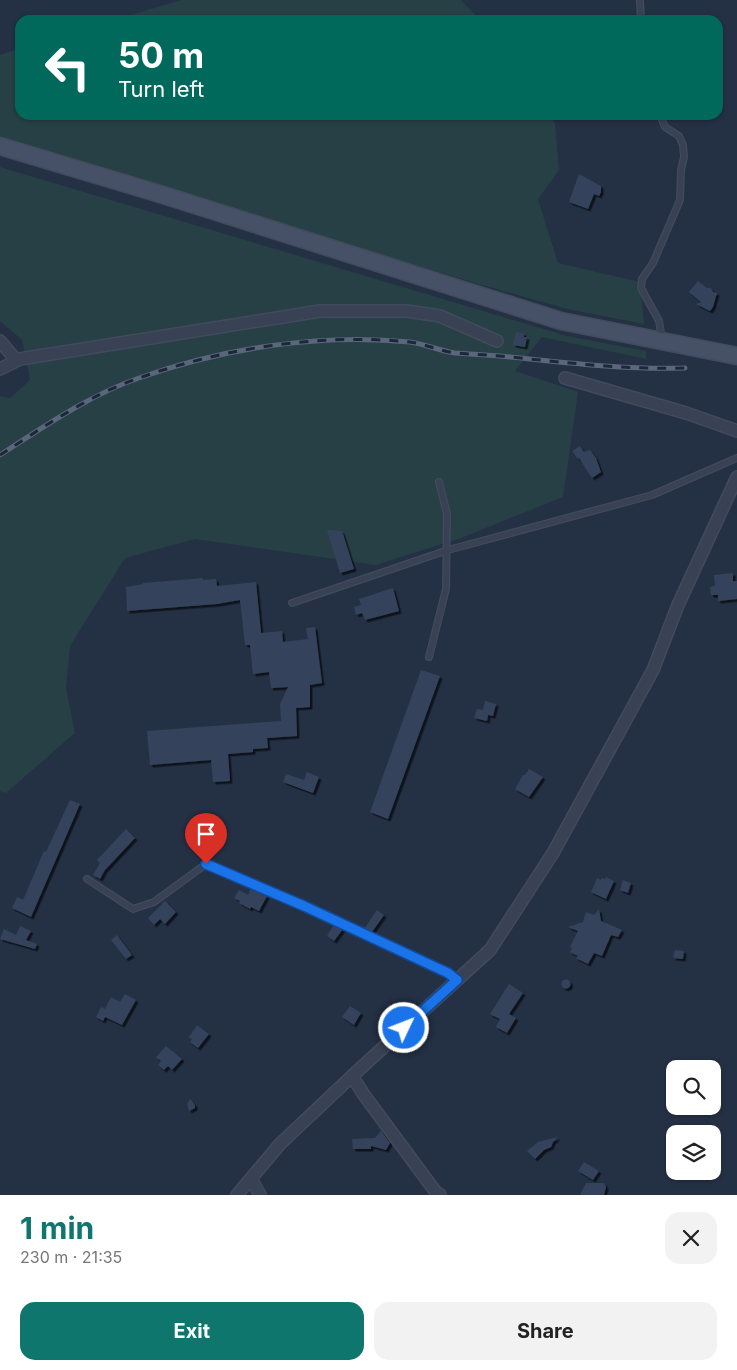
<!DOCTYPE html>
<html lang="en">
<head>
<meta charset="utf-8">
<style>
  body { margin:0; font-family:Inter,sans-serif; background:#f2f2f2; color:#222; height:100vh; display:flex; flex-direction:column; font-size:19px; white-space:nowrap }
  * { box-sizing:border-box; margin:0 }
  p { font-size:16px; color:#767676 }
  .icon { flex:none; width:28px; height:28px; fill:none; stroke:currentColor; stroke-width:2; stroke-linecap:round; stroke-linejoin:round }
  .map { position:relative; height:1195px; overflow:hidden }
  .drawer { display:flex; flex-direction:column; background:#fff; flex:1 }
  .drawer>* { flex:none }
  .guide { position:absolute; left:15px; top:15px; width:708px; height:105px; border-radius:15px; box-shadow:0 1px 4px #0004; background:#00695c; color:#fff; overflow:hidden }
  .fabs { position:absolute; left:666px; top:1060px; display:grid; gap:10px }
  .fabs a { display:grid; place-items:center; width:55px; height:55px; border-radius:10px; background:#fff; box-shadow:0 1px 4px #0004; font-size:25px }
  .pin { position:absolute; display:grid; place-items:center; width:42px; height:42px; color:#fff; margin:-51px -21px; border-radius:50% 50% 50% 0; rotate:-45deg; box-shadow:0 0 5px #0007 }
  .pin .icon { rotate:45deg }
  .me { position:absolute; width:55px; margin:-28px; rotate:47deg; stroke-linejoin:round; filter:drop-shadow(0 0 4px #0008) }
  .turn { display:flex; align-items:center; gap:18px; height:105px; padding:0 20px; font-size:22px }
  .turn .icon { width:65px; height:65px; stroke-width:2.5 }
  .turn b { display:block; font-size:35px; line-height:42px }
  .round { display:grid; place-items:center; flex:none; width:52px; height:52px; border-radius:15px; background:#f2f2f2 }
  .overview { display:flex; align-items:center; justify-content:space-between; height:85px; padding:0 20px }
  h1 { font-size:30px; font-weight:700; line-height:38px; color:#0f766e }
  .button { display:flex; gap:10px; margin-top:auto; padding:10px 20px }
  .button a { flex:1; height:58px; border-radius:15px; background:#0f766e; color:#fff; font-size:20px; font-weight:700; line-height:58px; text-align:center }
  .button a+a { background:#f2f2f2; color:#222 }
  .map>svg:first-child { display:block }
</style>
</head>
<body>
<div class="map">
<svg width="737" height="1195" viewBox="0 0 737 1195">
  <defs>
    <filter id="shadow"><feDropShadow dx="2.5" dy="2.5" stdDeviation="0" flood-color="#0009"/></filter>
  </defs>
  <rect width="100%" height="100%" fill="#243044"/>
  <!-- green -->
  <path fill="#264045" d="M181,0H461L480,20H114Z
    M20,48V115H549L555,123L559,170L538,199L558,263L640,282L644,324L567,309L482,285L0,141V55Z
    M0,167L567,336L646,351V359L542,337L515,371L578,392L563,497L461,538L376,565L195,539L125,558L70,646L66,688L75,733L6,793L0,791V396L10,398L30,380L22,340L0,321Z"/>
  <!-- building -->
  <path fill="#35435b" filter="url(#shadow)" d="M579,174L601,186V192L599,196L594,194L588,209L569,202Z
    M698,281L707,288H711L713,292L717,293L713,307L710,311L696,304L701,302L689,292Z
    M516,332L524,333V337H527L525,347L513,345Z
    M580,446L584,452L590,450L596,458L601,472L592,478L579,458L578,459L572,451Z
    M327,530L342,531L354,569L340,573Z
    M733,573V581H737V599L718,601V595H711L710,587L715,586L714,575Z
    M203,578V580L216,579L217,586L256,582L261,633L282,631L283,642L308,639L306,628L315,627L322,683L310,685V707L296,708L297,736L267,738L268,748L253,749V752L228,754L230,781L213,782L211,760L150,765L147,731L281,721L280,704L288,687L271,688L269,672L253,674L250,645H245L240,600L217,604L127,611L126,587L143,584V583Z
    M393,588L399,611L365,620L362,613L356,615L354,607L361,605L359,599Z
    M421,670L440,676L388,819L370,812Z
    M485,701L496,704L493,716L488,715L487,721L474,718L477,709L483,710Z
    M529,769L543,777L529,797L515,789L523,775H525Z
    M307,772L319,777L313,793L283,782L286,774L304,780Z
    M70,800L80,804L31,917L12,908L17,897L23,900L44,851L46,852Z
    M126,829L135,838L105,870L100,879L93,875L100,863L97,860Z
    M606,877L614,881L606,899L591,892L597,878L601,880L602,878L605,879Z
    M623,880L631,883L628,893L620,890Z
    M251,888L267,896L259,911L251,907L250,909L239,903L240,901L234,898L239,890L248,895Z
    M165,901L176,912L165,924L160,919L154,925L148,918Z
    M599,909L601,921L622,930L618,937L611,935L602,956L594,953L588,964L576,958L578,956L570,952L572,948L570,947L578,931L568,927L583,922L586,912L594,915Z
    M377,910L384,915L372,932L364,929Z
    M334,925L343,929L334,941L327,936Z
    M20,926L31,931L26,940L37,944L35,949L0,939L4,929L16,935Z
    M117,935L132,955L126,959L111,940Z
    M675,950L684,951L683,959L673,958Z
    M561.5 984a4.5 4.5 0 1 1 9 0a4.5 4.5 0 1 1-9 0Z
    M509,984L523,993L509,1014L516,1018L507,1033L496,1027L500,1019L490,1014Z
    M125,994L136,1000L122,1025L105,1017L103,1021L96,1017L101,1007L105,1009L111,997L120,1002Z
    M350,1006L361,1013L354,1025L342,1017Z
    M197,1025L209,1034L198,1048L190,1042L192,1039L189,1037Z
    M166,1046L182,1059L172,1070L168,1066L164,1070L158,1065L161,1061L156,1057Z
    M190,1099L195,1105V1108L189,1111L187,1104Z
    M381,1131L390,1143L386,1150L371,1146V1149H353L352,1139L375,1138Z
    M558,1137L553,1142L551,1147L544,1150L535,1159L527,1151L538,1142Z
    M584,1162L599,1171L593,1180L578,1171Z
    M586,1183H604L606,1187L604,1195H580Z"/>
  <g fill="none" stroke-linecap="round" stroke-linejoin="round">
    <defs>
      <path id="service" d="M640,0L641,20
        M660,115L665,127L679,136L683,145L684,157L681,170L680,200L653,263L642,279L641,288L659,321L662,339
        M292,603L448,550L652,495L737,458
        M429,657L446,589L447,514L439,482
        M87,879L133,909L154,902L206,864L304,906L448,973L457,980"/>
      <path id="minor" d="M0,341L16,360
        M0,369L20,359L320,311H407L440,316L497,341
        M565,378L686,413L737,431
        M251,1179L260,1195
        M237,1195L280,1144L352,1076
        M440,1195L435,1191L364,1095L352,1076L490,950L553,853L653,670L678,605L737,477"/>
      <path id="secondary" d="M0,146L160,194L561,321L737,356"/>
    </defs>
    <!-- service casing -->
    <use href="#service" stroke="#424b5d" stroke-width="8"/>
    <!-- minor casing -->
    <use href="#minor" stroke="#424b5d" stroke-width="14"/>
    <!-- secondary casing -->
    <use href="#secondary" stroke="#424b5d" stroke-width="19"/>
    <!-- service -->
    <use href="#service" stroke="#384254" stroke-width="5.5"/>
    <!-- minor -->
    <use href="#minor" stroke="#384254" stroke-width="11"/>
    <!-- secondary -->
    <use href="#secondary" stroke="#465067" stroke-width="16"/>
    <defs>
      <path id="rail" d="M0,455C42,428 91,394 139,378C224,348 320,333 410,342C425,344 440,351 455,353C470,354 485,355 500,356C562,362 623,370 685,368"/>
    </defs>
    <!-- rail casing -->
    <use href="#rail" stroke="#5a667b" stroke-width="5"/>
    <!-- rail -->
    <use href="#rail" stroke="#1d2739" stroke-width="3" stroke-dasharray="9" stroke-linecap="butt"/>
  </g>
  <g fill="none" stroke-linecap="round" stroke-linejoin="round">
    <defs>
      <path id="route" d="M206,864L304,906L448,973L457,980L404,1028"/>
    </defs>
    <!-- route casing -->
    <use href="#route" stroke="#114b97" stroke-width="12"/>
    <!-- route -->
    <use href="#route" stroke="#1a73e8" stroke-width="9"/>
  </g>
</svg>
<div class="fabs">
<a><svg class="icon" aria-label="search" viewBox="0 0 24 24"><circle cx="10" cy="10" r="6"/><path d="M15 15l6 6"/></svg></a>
<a><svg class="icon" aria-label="layers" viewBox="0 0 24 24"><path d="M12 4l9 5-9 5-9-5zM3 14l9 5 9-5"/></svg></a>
</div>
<div class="pin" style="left:206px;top:864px;background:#d93025"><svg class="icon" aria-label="arrive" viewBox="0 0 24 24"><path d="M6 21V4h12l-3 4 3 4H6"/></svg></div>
<svg class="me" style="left:404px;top:1028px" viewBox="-20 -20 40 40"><circle r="17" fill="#1a73e8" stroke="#fff" stroke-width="3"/><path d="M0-11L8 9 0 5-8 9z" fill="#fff"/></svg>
<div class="guide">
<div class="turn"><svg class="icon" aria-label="left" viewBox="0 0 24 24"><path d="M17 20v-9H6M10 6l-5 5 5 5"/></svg><div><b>50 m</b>Turn left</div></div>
</div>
</div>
<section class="drawer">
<div class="overview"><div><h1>1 min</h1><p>230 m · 21:35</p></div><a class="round"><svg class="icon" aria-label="close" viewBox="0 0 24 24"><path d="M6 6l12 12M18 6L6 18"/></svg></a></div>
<div class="button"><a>Exit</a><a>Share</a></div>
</section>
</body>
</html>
